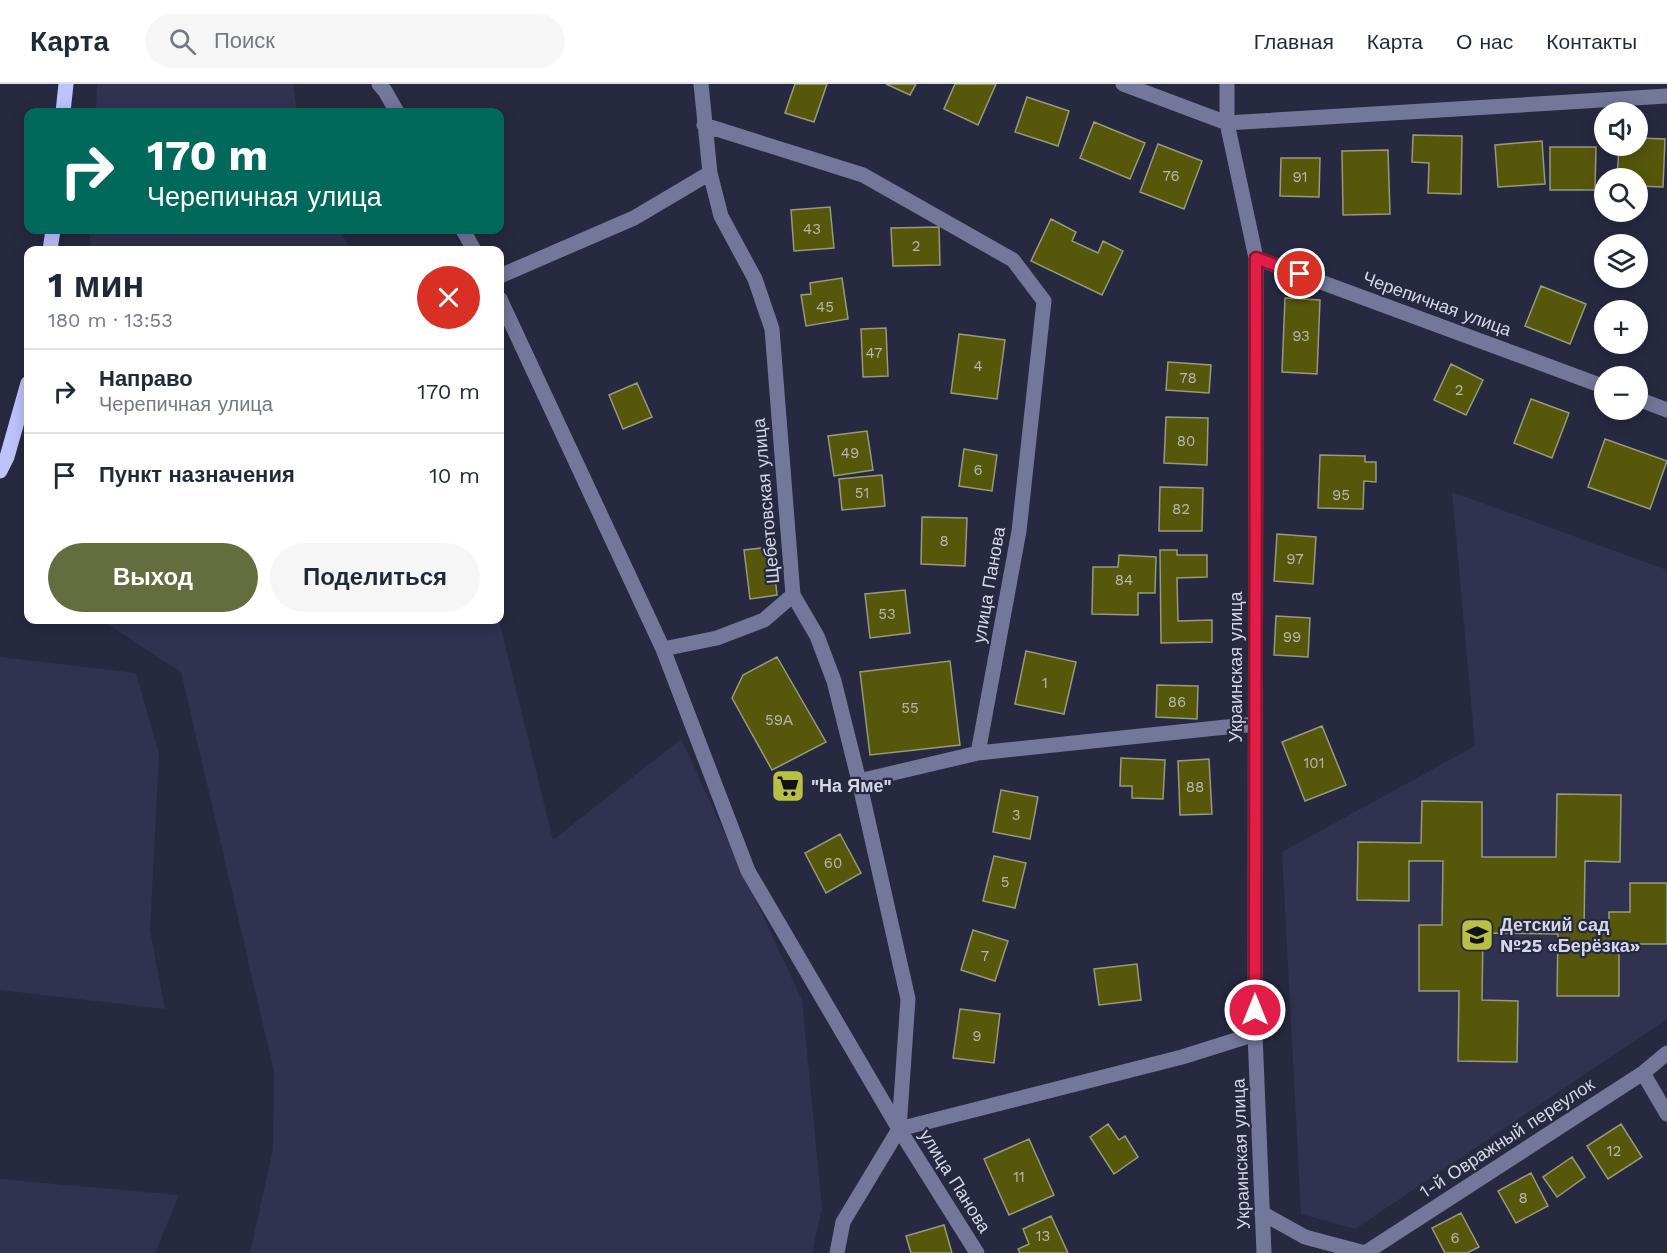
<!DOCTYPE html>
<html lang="ru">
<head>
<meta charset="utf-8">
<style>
  body { margin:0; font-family:"Work Sans",sans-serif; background:#f6f6f7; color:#1f2937; height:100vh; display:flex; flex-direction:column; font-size:22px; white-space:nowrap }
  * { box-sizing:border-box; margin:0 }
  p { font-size:20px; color:#747a83 }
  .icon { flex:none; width:33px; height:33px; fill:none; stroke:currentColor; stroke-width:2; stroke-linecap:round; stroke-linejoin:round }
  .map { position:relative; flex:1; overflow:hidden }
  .side { position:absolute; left:24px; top:162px; width:480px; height:378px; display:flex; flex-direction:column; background:#fff; border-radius:12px; box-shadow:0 3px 15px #0003 }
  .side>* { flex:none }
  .top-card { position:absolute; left:24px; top:24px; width:480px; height:126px; border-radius:12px; box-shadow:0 3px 15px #0003; background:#00695c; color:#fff; overflow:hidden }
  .tools { position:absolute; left:1594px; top:18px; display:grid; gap:12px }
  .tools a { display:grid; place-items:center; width:54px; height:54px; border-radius:50%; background:#fff; box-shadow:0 3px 15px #0003; font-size:30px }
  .pin { position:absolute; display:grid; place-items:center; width:51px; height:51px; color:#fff; margin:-26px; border:3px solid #fff; border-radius:50%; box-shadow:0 2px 6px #0007 }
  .me { position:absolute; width:66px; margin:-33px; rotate:0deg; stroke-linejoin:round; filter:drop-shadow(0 0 4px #0008) }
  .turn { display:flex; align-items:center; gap:21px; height:126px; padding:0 24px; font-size:27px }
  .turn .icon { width:78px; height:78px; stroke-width:2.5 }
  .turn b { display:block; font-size:42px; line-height:51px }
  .round { display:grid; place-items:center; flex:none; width:63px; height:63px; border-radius:32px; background:#f6f6f7 }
  .summary { display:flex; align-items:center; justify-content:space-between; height:102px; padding:0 24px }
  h1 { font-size:36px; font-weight:700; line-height:45px }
  .cta { display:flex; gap:12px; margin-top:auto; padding:12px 24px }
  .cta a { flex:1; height:69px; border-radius:36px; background:#646d3e; color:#fff; font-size:24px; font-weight:700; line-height:69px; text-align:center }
  .cta a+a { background:#f6f6f7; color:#1f2937 }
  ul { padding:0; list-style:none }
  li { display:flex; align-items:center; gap:18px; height:84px; padding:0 24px; border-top:2px solid #e0e1e3 }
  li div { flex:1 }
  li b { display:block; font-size:22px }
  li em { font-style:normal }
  header { display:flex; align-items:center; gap:36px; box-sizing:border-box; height:84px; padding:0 30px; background:#fff; border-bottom:2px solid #e0e1e3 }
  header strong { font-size:28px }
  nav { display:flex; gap:33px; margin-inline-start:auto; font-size:21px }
  .search { width:420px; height:54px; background:#f6f6f7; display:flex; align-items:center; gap:15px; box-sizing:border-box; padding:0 21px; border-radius:33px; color:#747a83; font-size:22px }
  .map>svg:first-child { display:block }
</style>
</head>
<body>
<header>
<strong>Карта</strong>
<div class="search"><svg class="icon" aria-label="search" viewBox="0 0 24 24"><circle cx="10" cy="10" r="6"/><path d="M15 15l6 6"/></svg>Поиск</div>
<nav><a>Главная</a><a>Карта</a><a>О нас</a><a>Контакты</a></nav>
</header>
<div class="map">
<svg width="1667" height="1169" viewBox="0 0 1667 1169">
  <rect width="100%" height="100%" fill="#272941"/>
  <!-- built -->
  <path fill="#303250" d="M97,0H293L297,28H96Z
    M90,146H339L352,166H90Z
    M1452,408L1667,486V935L1355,1145L1301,1130L1282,768L1475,662Z
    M104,536H499L553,756L681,655L802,916L822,1124L812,1169H250L273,1065L274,988L181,588L104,538Z
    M0,573L136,589L159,670L150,846L165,925L0,906Z
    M0,1095L179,1111L155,1169H0Z"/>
  <!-- building -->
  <path fill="#55580a" stroke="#979a7c" stroke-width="1.5" d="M795,0H827L814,38L785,29Z
    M886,0H916L910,11Z
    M955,0H996L978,41L944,25Z
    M1027,13L1069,27L1058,62L1015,48Z
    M1094,38L1145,59L1130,95L1080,74Z
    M1413,51L1462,52L1461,110L1428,109L1429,79L1412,78Z
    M1638,54L1665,55L1663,103L1638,102V94H1617L1619,62H1638Z
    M1542,57L1545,100L1498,103L1495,61Z
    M1158,60L1202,77L1184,125L1140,108Z
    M1550,63H1596L1595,106H1550Z
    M1388,66L1390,130L1343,131L1342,67Z
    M1281,74H1320L1319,113L1280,112Z
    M830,123L834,164L794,167L791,126Z
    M1051,135L1076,148L1072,157L1098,169L1103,157L1123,167L1102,211L1031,177Z
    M939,143L940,181L893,182L891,144Z
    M842,194L848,235L806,242L801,211L811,210L810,199Z
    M1541,202L1586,220L1570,260L1525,242Z
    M1285,214L1320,216L1317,290L1282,288Z
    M886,244L888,292L863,293L861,245Z
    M959,250L1005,256L997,315L951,309Z
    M1168,278L1211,281L1209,309L1166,306Z
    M1451,280L1483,296L1466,331L1434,316Z
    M637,299L652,333L623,345L609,311Z
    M1531,315L1569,329L1552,374L1514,359Z
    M1166,333L1208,334L1207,381L1164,379Z
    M867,347L873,386L834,392L828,352Z
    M1605,355L1667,377L1650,425L1588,403Z
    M964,365L997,371L992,407L959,402Z
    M1320,371L1365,372V378H1376V398L1364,397L1363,425L1318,424Z
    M882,391L885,422L842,426L839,395Z
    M1160,403L1203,404L1202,447H1159Z
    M922,433L967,434L965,482L921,480Z
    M1277,450L1316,453L1313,500L1274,497Z
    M772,463L777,511L750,515L744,466Z
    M1160,466H1177V471H1207V493L1177,494L1178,537L1212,536V558L1161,559Z
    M1119,471L1156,473L1155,509H1138V531L1092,530L1093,483H1118Z
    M905,506L910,549L870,554L865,510Z
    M1276,532L1310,534L1308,573L1274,571Z
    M1026,567L1076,578L1064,630L1015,620Z
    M777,573L826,658L772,686L732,614L743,591Z
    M950,577L960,661L870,671L860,588Z
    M1157,601L1198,602L1197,635L1156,633Z
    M1322,642L1346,701L1305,717L1282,658Z
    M1121,674L1165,676L1163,715L1132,714V702H1120Z
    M1209,675L1212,730L1180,731L1178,677Z
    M1001,706L1038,713L1030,755L993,748Z
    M1557,710L1621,711L1620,778L1585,777L1584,847L1609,848V828H1630V799H1667V860H1619V912H1557L1558,850L1483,849L1482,916L1518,917L1517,978L1458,977L1459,907H1419V841H1442L1443,777H1409V817L1357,816L1358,758L1421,759L1422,717L1482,718V773H1556Z
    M840,750L861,789L826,809L805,769Z
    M994,772L1026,779L1015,824L983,817Z
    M973,846L1008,857L995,897L961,886Z
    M1137,880L1141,916L1099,921L1094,885Z
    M960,925L1000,930L994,979L953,974Z
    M1108,1040L1119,1056L1125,1052L1138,1073L1114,1090L1090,1053Z
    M1621,1040L1642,1073L1608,1095L1587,1062Z
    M1029,1055L1054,1111L1009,1131L984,1075Z
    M1572,1073L1585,1093L1557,1113L1543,1093Z
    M1531,1089L1548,1122L1516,1139L1498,1107Z
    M1461,1129L1479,1163L1467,1169H1445L1432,1144Z
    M1051,1132L1068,1169H1020L1018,1165L1029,1160L1023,1145Z
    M944,1141L952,1169H911L906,1152Z"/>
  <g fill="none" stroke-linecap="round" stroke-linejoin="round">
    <!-- minor -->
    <path stroke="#737799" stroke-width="15" d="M379,0L385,7L397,28
      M701,0L710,89L721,132L755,195L772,245L793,511L817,552L834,597L859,697L908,915L899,1045L843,1138L837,1169
      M1123,0L1227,39L1667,12
      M1227,0V39L1256,174L1255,950L1264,1169
      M704,41L863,91L1013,176L1044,217L1019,447L978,669L859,697
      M463,146L474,166
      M1256,174L1605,303
      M500,192L634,134L710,89
      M500,215L663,565L748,787L899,1045L977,1169
      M1638,315L1667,326
      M663,565L717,554L764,536L793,511
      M978,669L1255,640
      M1643,989L1667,1030
      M899,1045L1182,973L1255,950
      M1262,1129L1305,1153L1365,1169
      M1365,1169L1643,989L1667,969"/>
    <!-- major -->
    <path stroke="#bec3fc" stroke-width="15" d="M63,28L66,0
      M50,166L53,146
      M0,387L7,373L28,299"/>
  </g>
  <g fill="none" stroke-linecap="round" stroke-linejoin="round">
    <defs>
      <path id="route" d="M1255,926L1256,174L1300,190"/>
    </defs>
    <!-- route casing -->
    <use href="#route" stroke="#92132f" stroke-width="15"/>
    <!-- route -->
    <use href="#route" stroke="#e11d48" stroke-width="10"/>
  </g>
  <!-- icons -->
  <defs>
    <symbol id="supermarket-square" viewBox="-11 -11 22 22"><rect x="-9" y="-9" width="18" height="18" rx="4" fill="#b9c046" stroke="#272941"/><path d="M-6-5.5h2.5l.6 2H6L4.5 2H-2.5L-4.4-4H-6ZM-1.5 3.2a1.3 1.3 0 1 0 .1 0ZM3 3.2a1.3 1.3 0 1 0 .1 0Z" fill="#111"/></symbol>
    <symbol id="school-square" viewBox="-11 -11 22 22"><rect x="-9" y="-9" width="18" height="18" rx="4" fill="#b9c046" stroke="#272941"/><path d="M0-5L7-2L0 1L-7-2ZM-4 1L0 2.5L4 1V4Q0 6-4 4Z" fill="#111"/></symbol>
  </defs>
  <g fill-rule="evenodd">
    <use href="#supermarket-square" x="769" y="683" width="38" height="38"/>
    <use href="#school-square" x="1458" y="832" width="38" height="38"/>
  </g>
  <g text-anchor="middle" stroke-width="4.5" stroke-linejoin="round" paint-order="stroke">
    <!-- number labels -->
    <g font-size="15" fill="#b5b7b0">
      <text x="1171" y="97">76</text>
      <text x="1300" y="98">91</text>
      <text x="812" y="150">43</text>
      <text x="916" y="167">2</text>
      <text x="825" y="228">45</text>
      <text x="1301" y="257">93</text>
      <text x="874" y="274">47</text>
      <text x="978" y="287">4</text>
      <text x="1188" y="299">78</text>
      <text x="1459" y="311">2</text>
      <text x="1186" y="362">80</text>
      <text x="850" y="374">49</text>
      <text x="978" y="391">6</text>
      <text x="862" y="414">51</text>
      <text x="1341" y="416">95</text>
      <text x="1181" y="430">82</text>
      <text x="944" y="462">8</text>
      <text x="1295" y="480">97</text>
      <text x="1124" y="501">84</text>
      <text x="887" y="535">53</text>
      <text x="1292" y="558">99</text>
      <text x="1045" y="604">1</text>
      <text x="1177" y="623">86</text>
      <text x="910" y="629">55</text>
      <text x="779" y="641">59А</text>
      <text x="1314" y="684">101</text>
      <text x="1195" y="708">88</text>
      <text x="1016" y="736">3</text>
      <text x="833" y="784">60</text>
      <text x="1005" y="803">5</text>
      <text x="985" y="877">7</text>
      <text x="977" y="957">9</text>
      <text x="1614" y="1072">12</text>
      <text x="1019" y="1098">11</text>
      <text x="1523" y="1119">8</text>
      <text x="1043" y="1157">13</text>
      <text x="1455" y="1159">6</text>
    </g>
    <!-- street labels -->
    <g font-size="18" fill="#d5d7e7" stroke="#272941">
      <text transform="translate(1437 220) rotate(20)" y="6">Черепичная улица</text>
      <text transform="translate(766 417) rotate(-95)" y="6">Щебетовская улица</text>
      <text transform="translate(989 501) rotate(-80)" y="6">улица Панова</text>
      <text transform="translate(1236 583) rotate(-90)" y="6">Украинская улица</text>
      <text transform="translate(1507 1054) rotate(-33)" y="6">1-й Овражный переулок</text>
      <text transform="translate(1241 1070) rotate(-92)" y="6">Украинская улица</text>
      <text transform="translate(955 1097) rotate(58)" y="6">улица Панова</text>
    </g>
    <!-- poi labels -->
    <g font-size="18" font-weight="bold" fill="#d5d7e7" stroke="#272941" text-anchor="start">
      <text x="811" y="708">"На Яме"</text>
      <text x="1500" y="847">Детский сад<tspan x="1500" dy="21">№25 «Берёзка»</tspan></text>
    </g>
  </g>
</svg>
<div class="tools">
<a><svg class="icon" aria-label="sound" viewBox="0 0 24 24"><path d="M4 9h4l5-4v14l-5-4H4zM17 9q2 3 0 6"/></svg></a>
<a><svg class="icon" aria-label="search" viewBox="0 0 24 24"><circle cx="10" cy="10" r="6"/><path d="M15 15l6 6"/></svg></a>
<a><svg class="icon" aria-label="layers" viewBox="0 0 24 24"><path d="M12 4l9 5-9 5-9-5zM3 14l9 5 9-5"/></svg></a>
<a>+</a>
<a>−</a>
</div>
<div class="pin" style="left:1300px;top:190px;background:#d93025"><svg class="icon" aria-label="arrive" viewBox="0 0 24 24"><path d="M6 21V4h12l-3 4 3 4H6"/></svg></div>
<svg class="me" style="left:1255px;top:926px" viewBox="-20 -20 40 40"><circle r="17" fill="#e11d48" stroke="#fff" stroke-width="3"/><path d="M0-11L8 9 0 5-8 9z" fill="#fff"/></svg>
<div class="top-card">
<div class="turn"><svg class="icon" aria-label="right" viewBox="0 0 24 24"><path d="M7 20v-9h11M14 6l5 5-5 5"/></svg><div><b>170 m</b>Черепичная улица</div></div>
</div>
<section class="side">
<div class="summary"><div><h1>1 мин</h1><p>180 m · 13:53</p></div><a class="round" style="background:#d93025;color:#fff"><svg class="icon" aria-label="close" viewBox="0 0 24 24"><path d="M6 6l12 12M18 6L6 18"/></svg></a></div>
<ul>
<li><svg class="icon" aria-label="right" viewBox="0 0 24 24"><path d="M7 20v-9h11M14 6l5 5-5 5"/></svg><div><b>Направо</b><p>Черепичная улица</p></div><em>170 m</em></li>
<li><svg class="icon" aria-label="arrive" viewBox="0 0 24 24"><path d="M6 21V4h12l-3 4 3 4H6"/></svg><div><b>Пункт назначения</b></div><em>10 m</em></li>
</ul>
<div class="cta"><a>Выход</a><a>Поделиться</a></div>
</section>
</div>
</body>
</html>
